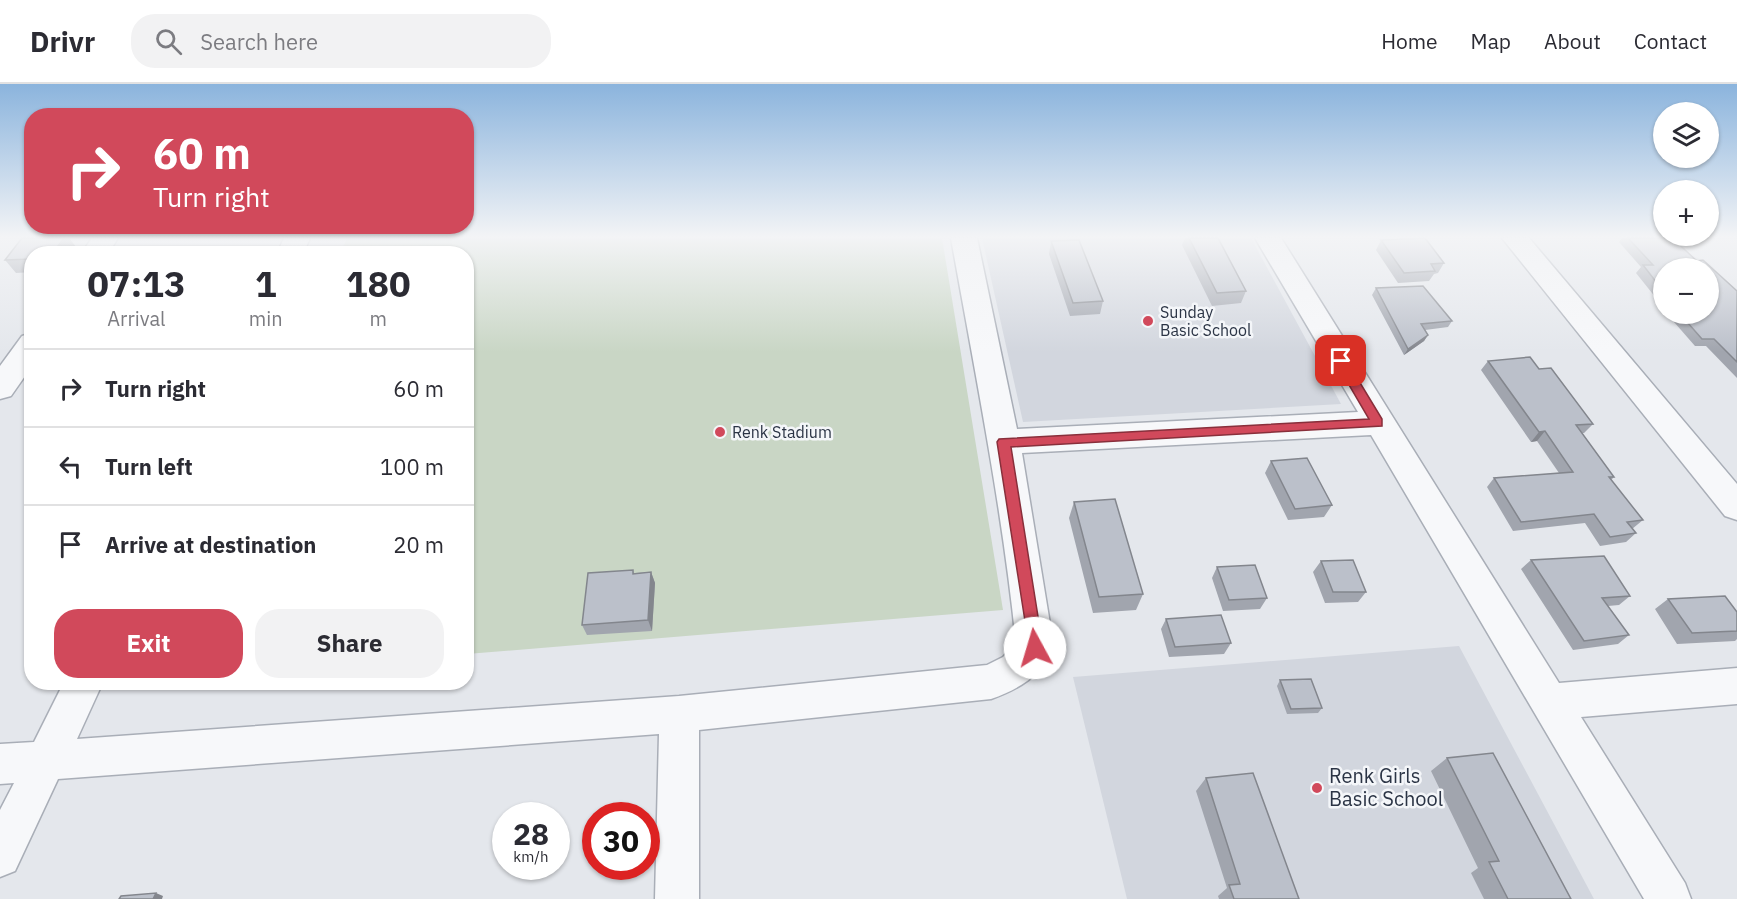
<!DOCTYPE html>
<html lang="en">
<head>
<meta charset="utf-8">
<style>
  body { margin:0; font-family:"IBM Plex Sans",sans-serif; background:#f2f2f3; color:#2b2b33; height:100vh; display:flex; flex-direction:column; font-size:22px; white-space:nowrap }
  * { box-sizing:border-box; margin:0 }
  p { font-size:20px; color:#7c7c81 }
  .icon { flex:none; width:33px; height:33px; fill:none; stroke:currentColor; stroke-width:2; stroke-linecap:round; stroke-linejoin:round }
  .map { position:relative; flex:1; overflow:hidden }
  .details { position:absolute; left:24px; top:162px; width:450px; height:444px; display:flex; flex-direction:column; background:#fff; border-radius:24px; box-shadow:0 2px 4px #0004 }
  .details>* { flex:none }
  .guide { position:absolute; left:24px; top:24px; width:450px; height:126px; border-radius:24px; box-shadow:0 2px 4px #0004; background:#d1495b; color:#fff; overflow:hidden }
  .buttons { position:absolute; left:1653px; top:18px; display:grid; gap:12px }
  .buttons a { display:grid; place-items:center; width:66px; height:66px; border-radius:50%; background:#fff; box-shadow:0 2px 4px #0004; font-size:30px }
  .speed { position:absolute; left:492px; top:718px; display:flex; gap:12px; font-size:30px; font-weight:700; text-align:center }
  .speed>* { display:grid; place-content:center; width:78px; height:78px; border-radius:50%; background:#fff; box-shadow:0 2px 4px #0004; line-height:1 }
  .speed small { font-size:15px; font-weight:400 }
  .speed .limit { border:9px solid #d22; background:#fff; color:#111 }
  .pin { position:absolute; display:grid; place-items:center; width:51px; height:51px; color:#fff; margin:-26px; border-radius:12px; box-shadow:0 3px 9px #0006 }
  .me { position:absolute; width:66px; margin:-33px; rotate:354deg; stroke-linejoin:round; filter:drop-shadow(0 0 4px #0008) }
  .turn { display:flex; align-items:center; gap:21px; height:126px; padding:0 30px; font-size:27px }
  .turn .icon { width:78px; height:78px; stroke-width:2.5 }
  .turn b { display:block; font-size:42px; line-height:51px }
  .eta { display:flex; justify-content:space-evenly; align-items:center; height:102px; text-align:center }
  .eta b { font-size:36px; font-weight:700; line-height:42px }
  .cta { display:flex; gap:12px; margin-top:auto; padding:12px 30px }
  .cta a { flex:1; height:69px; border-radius:24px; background:#d1495b; color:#fff; font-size:24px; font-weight:700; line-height:69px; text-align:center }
  .cta a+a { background:#f2f2f3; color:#2b2b33 }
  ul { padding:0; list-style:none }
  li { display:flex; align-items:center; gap:18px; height:78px; padding:0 30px; border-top:2px solid #e1e1e2 }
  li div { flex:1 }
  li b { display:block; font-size:22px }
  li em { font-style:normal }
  header { display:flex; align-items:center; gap:36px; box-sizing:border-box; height:84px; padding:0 30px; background:#fff; border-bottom:2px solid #e1e1e2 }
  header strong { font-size:28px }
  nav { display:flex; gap:33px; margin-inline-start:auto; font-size:21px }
  .search { width:420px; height:54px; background:#f2f2f3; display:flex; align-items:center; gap:15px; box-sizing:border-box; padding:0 21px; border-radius:24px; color:#7c7c81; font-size:22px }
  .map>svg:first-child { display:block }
</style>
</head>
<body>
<header>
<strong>Drivr</strong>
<div class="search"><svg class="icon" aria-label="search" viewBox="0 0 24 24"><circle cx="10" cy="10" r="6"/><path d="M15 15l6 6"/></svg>Search here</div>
<nav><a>Home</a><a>Map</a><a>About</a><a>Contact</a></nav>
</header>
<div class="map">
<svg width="1737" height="815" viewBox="0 0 1737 815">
  <rect width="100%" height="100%" fill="#e4e7ec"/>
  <!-- built -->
  <path fill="#d2d6de" d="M982,154H1251L1341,320L1023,338Z
    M1459,562L1594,815H1127L1073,593Z"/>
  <!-- green -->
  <path fill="#c9d6c5" d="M347,154H942L1003,526L467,570L466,170H340Z"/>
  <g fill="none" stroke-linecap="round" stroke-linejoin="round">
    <defs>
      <path id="minor" d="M92,154H118L108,170H81Z
        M284,154H310L303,170H277Z
        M951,154H977L1017,345L1358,328L1255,154H1281L1559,599L1737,584V620L1581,633L1685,799L1691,815H1644L1371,351L1022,369L1054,564C1041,592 1019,605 991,615L699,646V815H655L659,650L58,695L15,787L0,793V726L14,699L0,700V660L34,658L64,598H103L77,655L679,612L987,581L1003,573L1016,559C1002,422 975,289 951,154Z
        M1502,154H1529L1737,400V436L1725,432Z
        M32,249V282L11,312L0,315V282L22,252Z"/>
    </defs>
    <!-- minor casing -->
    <use href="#minor" stroke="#a9aeb7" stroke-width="3"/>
    <!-- minor -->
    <use href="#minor" fill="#f7f8fa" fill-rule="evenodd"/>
  </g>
  <!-- wall -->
  <path fill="#a1a5ae" d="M22,154H69L76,163L72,170H32V188L16,189L5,176Z
    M1185,154H1218L1246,207L1241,219L1212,222L1182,161Z
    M1622,154H1672L1697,177L1737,207V294L1706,262H1695L1667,230H1708L1664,184V224L1636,189L1641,183L1619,158Z
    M1381,156L1444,179L1438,189L1434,190L1429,197L1398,199L1376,166Z
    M1051,157L1103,217L1100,230L1070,232L1049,170Z
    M1376,204L1452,237L1448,243L1425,246L1428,251L1424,257L1404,271L1372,211Z
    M1488,277L1539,285L1593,340L1584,349H1582L1614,393L1611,396L1643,436L1632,445L1636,449L1626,458L1600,462L1585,439L1513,447L1487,403L1494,394L1559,389L1537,357L1531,358L1481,286Z
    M1271,377L1332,421L1324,433L1288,436L1265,389Z
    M1074,418L1143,510L1136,526L1093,529L1069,434Z
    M1531,476L1630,512L1619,521L1608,522L1629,551L1618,560L1573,566L1521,485Z
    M1321,477L1366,508L1358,518L1325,519L1313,488Z
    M1217,483L1267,514L1260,525L1223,527L1212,494Z
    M633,486L634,489L651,488L655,499L652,547L587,551L582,541Z
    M1668,515L1737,528V555L1735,557L1677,560L1655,525Z
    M1166,535L1231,559L1224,570L1169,573L1161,545Z
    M1280,596L1322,624L1318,629L1287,630L1277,602Z
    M1447,674L1571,815H1484L1471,789L1478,784L1431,687Z
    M1206,694L1299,815H1219L1218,812L1227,804L1196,707Z"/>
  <!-- shaded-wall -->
  <path fill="#83868d" d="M64,154H69L76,163L72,170H52Z
    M1428,251L1424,257L1404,271L1408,265Z
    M1545,347L1537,357L1531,358L1539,348Z
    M651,488L655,499L652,547L648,536Z
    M156,809L163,812L162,815H153Z"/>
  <!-- building -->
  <path fill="#bbc0ca" stroke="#83868d" stroke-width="1.5" d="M22,154H64L52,170H32V175L5,176Z
    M1189,154H1218L1246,207L1217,209Z
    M1425,154L1444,179L1431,180L1435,187L1404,189L1381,156Z
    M1628,154H1672L1697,177L1703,176L1737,207V278L1714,255H1702L1680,230H1708V184H1664V208L1643,181H1653Z
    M1079,156L1103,217L1073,219L1051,157Z
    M1423,202L1452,237L1421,240L1428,251L1408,265L1376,204Z
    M1530,273L1539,285L1551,284L1593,340L1576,341L1614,393H1609L1643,436L1627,438L1636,449L1610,453L1594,430L1521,438L1494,394L1573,388L1545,347L1539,348L1488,277Z
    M1307,374L1332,421L1295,425L1271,377Z
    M1115,415L1143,510L1099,513L1074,418Z
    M1604,472L1630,512L1602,514L1629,551L1584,557L1531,476Z
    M1353,476L1366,508H1333L1321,477Z
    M1255,481L1267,514L1229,516L1217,483Z
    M633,486V490L651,488L648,536L582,541L588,489Z
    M1725,512L1737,528V547L1692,549L1668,515Z
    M1221,531L1231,559L1175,563L1166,535Z
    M1311,595L1322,624L1291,625L1280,596Z
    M1493,669L1571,815H1508L1489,778L1499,777L1447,674Z
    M1253,689L1299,815H1234L1229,801L1240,800L1206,694Z
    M156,809L153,815H119L121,812Z"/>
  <!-- sky -->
  <linearGradient id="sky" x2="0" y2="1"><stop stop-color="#8bb4dd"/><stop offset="0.57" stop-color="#f3f4f6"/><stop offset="1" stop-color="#f3f4f6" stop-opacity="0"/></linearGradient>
  <rect width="1737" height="268" fill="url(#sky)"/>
  <!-- route -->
  <path fill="#d1495b" stroke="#882f3b" stroke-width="1.5" d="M1341,273L1345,274L1382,335V342L1011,363L1043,564L1041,569L1035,571L1030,569L997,358L999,355L1369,335L1335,277Z"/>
  <!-- markers -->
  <g fill="#d1495b" stroke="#f4f6f9" stroke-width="2">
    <circle cx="1148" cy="237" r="6"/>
    <circle cx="720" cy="348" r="6"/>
    <circle cx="1317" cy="704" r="6"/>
  </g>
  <g text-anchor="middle" stroke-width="5" stroke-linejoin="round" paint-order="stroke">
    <!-- poi labels -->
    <g font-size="16" fill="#2b3445" stroke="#f4f6f9" text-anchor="start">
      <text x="1160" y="234">Sunday<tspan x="1160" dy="18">Basic School</tspan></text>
      <text x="732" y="354">Renk Stadium</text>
    </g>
    <!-- near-poi labels -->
    <g font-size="20" fill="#2b3445" stroke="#f4f6f9" text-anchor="start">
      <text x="1329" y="699">Renk Girls<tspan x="1329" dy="23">Basic School</tspan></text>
    </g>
  </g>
</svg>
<div class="buttons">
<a><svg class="icon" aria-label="layers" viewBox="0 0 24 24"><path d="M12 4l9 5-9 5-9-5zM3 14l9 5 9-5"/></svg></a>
<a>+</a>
<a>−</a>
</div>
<div class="speed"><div>28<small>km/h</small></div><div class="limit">30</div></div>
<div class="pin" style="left:1341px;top:277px;background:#d93025"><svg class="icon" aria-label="arrive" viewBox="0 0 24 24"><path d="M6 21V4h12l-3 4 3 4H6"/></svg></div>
<svg class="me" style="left:1035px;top:564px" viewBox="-20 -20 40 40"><circle r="19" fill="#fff"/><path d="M0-13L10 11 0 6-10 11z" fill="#d1495b"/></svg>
<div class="guide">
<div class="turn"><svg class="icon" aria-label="right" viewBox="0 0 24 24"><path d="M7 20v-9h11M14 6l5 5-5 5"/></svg><div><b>60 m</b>Turn right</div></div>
</div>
<section class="details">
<div class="eta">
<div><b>07:13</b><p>Arrival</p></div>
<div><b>1</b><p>min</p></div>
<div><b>180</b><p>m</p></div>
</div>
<ul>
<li><svg class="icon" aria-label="right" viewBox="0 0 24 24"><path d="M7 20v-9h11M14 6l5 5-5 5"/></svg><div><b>Turn right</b></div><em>60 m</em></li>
<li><svg class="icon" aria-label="left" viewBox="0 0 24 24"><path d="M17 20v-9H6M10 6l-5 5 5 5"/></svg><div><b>Turn left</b></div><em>100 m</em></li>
<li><svg class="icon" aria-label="arrive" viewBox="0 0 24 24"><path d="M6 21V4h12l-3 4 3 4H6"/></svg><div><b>Arrive at destination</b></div><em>20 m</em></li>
</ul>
<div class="cta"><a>Exit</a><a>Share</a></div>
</section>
</div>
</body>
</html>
